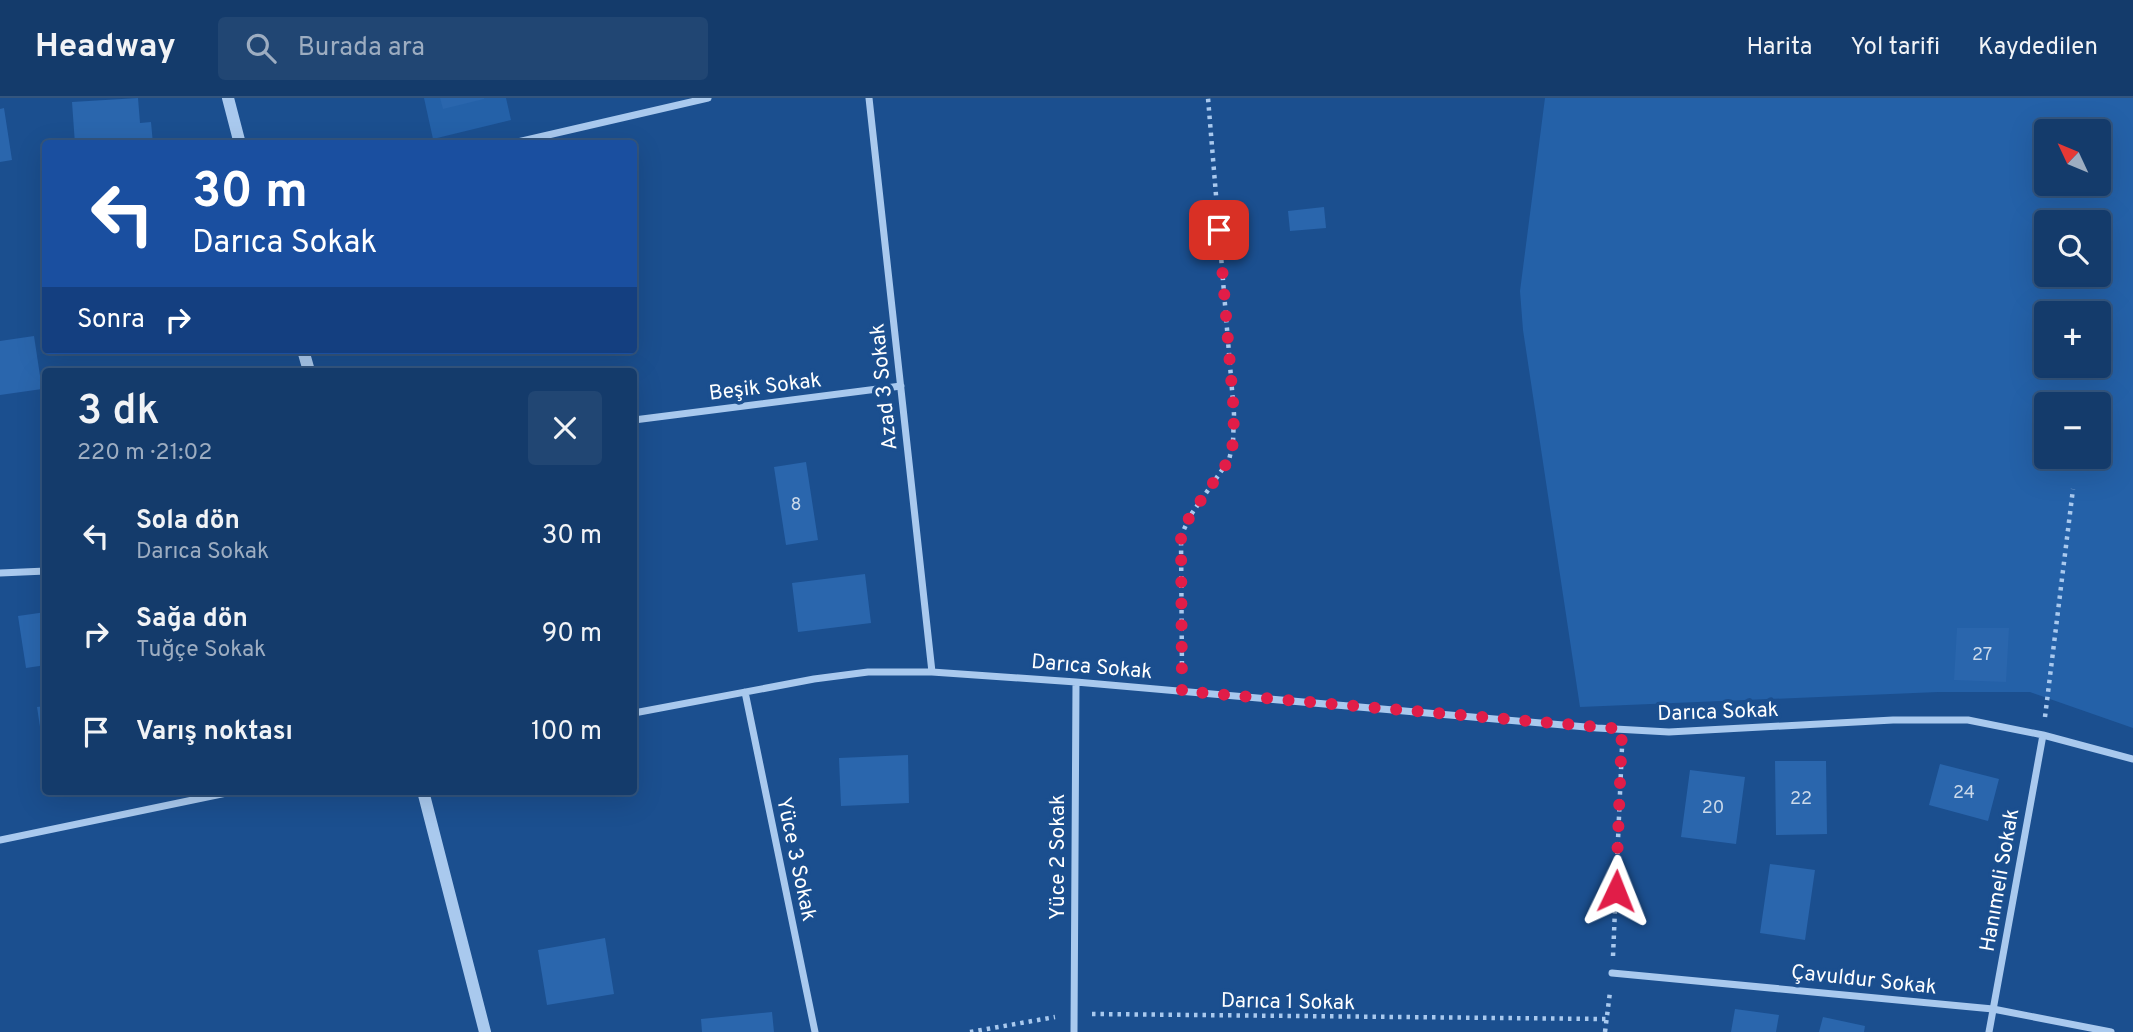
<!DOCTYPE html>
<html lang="tr">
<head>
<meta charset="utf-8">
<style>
  body { margin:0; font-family:Overpass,sans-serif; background:#214673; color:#f1f3f6; height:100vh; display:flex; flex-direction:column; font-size:26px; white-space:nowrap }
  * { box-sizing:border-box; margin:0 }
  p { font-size:23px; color:#9dadc1 }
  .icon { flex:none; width:38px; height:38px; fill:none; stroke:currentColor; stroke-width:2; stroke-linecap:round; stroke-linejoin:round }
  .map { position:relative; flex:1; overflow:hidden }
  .details { position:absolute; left:42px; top:270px; width:595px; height:427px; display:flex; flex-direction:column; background:#143b6b; border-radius:7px; box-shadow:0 7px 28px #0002,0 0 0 2px #33557e }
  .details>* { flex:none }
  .guide { position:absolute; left:42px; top:42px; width:595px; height:214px; border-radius:7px; box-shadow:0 7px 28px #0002,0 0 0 2px #33557e; background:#1a4fa0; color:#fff; overflow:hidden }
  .needle { width:46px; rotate:314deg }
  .fabs { position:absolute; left:2034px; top:21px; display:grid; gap:14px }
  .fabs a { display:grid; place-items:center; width:77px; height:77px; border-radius:7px; background:#143b6b; box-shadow:0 7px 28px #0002,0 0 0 2px #33557e; font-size:35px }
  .pin { position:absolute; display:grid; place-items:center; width:60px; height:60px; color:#fff; margin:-30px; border-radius:14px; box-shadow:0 4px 10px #0006 }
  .me { position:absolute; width:77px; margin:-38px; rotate:2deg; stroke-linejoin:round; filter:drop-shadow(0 0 5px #0008) }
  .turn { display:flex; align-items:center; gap:24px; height:147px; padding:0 35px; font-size:32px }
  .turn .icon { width:91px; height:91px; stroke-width:2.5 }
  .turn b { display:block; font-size:49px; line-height:60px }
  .then { display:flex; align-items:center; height:66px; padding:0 35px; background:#0003; gap:14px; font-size:26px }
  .round { display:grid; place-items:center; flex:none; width:74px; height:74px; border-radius:7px; background:#214673 }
  .head { display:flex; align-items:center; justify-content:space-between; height:119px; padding:0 35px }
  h1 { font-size:42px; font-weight:600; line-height:52px }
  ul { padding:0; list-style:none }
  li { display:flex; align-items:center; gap:21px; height:98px; padding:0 35px }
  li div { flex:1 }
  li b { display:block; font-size:26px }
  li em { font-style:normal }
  header { display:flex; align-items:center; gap:42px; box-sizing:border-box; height:98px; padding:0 35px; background:#143b6b; border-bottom:2px solid #33557e }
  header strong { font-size:33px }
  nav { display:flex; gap:38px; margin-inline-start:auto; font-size:24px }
  .search { width:490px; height:63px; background:#214673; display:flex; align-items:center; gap:18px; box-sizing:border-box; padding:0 24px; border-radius:7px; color:#9dadc1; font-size:26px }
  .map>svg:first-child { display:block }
</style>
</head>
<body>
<header>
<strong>Headway</strong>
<div class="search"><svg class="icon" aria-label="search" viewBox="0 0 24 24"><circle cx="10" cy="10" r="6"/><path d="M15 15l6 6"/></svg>Burada ara</div>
<nav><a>Harita</a><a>Yol tarifi</a><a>Kaydedilen</a></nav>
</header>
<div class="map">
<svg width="2133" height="934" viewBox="0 0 2133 934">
  <rect width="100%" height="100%" fill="#1b4f8f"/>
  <!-- green -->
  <path fill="#2461a8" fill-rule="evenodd" d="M424,0H506L511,22L433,41Z
    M1545,0H2133V630L2030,594H1938L1580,609L1523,232L1520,193ZM2046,33H2098V86H2046ZM2046,124H2098V177H2046ZM2046,215H2098V268H2046ZM2046,306H2098V359H2046Z"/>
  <!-- building -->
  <path fill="#2a66ad" d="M138,0L140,25L151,24L153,46H75L72,4Z
    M440,0H484V1L443,11Z
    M4,10L12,62L0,64V11Z
    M1324,109L1326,130L1290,133L1288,113Z
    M34,238L42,291L0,297V243Z
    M806,364L818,442L786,447L774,369Z
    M865,476L871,525L798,534L792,485Z
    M46,514V567L26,570L18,518Z
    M1957,530H2009L2006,584L1954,582Z
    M46,608V654L44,655L37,609Z
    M908,657L909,705L841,708L839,660Z
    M1775,663H1826L1827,736L1776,737Z
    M1940,666L1999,681L1988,723L1929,707Z
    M1690,672L1745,679L1736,746L1681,739Z
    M1770,766L1815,772L1805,842L1760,835Z
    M605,840L614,896L547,907L538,852Z
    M1735,911L1779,917L1776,934H1731Z
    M772,914L774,934H702L701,921Z
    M1823,919L1865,928L1864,934H1819Z"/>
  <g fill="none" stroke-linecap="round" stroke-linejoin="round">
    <!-- path -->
    <path stroke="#a9c9ee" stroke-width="4.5" stroke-dasharray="3.5 5" stroke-linecap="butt" d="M1182,575L1181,438L1190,418L1229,362L1233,345L1234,316L1208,0
      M2045,619L2073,391
      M1613,858L1622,649
      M1092,916L1606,921
      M970,934L1055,919
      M1605,934L1610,894"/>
    <!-- minor -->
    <path stroke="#a9c9ee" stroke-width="7" d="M869,0L932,574
      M509,46L708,0
      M634,322L901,288
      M0,475L46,473
      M745,594L815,934
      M634,615L814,581L868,574H932L1076,584L1597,630L1669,634L1893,622H1968L2043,637L2133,661
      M0,742L236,693
      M1612,875L1993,911L2111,934
      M1074,934L1076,584
      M1989,934L2043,637"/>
    <!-- tertiary -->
    <path stroke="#a9c9ee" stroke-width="12" d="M228,0L240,46
      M303,252L309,273
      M423,693L485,934"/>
  </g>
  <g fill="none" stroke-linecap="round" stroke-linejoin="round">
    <!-- route -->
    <path stroke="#e11d48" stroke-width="12" stroke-dasharray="0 21.6" d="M1219,132L1234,316L1233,345L1229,362L1190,418L1181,438L1182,593L1622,631L1616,793"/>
  </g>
  <g text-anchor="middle" stroke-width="7" stroke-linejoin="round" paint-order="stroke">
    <!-- number labels -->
    <g font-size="18" fill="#cad9ea">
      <text x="796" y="412">8</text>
      <text x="1982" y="562">27</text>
      <text x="1964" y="700">24</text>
      <text x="1801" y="706">22</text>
      <text x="1713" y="715">20</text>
    </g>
    <!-- street labels -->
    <g font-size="21" fill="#fff" stroke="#1b4f8f">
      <text transform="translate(765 288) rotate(-7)" y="7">Beşik Sokak</text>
      <text transform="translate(883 289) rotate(-96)" y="7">Azad 3 Sokak</text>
      <text transform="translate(1092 568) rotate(5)" y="7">Darıca Sokak</text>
      <text transform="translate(1718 613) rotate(-2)" y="7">Darıca Sokak</text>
      <text transform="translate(1057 759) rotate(-90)" y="7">Yüce 2 Sokak</text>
      <text transform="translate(797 761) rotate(78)" y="7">Yüce 3 Sokak</text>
      <text transform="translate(1999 782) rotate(-80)" y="7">Hanımeli Sokak</text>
      <text transform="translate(1864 881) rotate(6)" y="7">Çavuldur Sokak</text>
      <text transform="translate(1288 903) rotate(1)" y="7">Darıca 1 Sokak</text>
    </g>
  </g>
</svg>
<div class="fabs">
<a><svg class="needle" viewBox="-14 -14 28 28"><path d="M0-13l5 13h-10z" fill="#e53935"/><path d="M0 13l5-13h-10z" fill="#9dadc1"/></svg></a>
<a><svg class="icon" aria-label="search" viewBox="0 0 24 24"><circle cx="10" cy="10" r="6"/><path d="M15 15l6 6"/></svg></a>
<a>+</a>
<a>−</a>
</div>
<div class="pin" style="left:1219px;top:132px;background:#d93025"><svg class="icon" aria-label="arrive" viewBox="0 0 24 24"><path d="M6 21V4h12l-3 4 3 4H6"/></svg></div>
<svg class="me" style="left:1616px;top:793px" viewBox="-20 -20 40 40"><path d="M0-17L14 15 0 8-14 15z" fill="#e11d48" stroke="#fff" stroke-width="4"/></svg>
<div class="guide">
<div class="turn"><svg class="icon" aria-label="left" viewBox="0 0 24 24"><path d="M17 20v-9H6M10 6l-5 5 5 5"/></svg><div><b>30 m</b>Darıca Sokak</div></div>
<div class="then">Sonra<svg class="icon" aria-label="right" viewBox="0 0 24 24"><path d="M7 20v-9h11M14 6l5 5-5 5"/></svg></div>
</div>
<section class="details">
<div class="head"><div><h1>3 dk</h1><p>220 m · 21:02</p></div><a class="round"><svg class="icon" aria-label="close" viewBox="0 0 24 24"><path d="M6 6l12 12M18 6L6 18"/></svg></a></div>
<ul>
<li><svg class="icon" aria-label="left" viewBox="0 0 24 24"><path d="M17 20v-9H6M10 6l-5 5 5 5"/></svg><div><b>Sola dön</b><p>Darıca Sokak</p></div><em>30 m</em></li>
<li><svg class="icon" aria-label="right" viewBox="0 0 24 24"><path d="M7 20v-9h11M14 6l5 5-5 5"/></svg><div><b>Sağa dön</b><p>Tuğçe Sokak</p></div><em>90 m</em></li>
<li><svg class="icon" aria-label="arrive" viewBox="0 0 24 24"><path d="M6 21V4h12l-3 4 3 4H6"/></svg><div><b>Varış noktası</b></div><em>100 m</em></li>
</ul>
</section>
</div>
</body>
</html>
